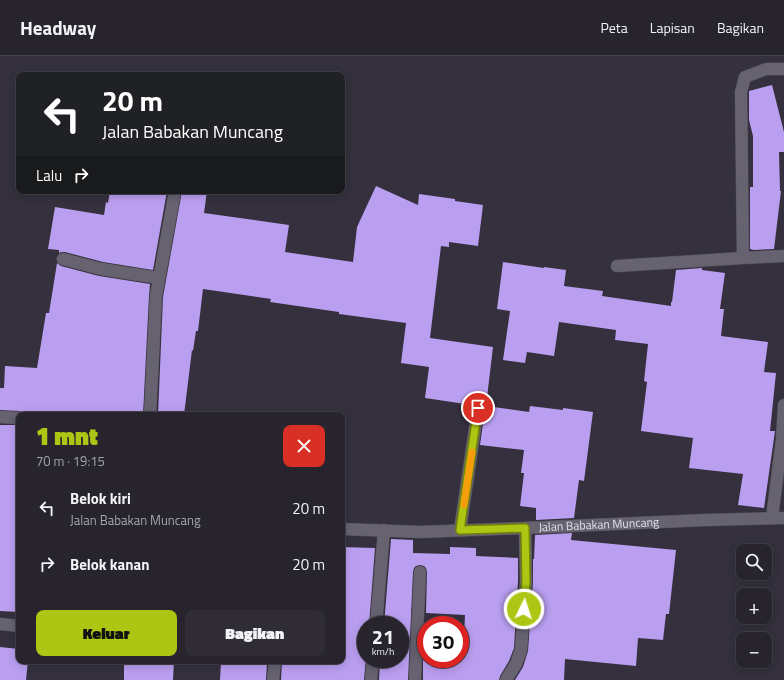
<!DOCTYPE html>
<html lang="id">
<head>
<meta charset="utf-8">
<style>
  body { margin:0; font-family:"Titillium Web",sans-serif; background:#2f2c36; color:#f1f3f6; height:100vh; display:flex; flex-direction:column; font-size:15px; white-space:nowrap }
  * { box-sizing:border-box; margin:0 }
  p { font-size:13px; color:#a4a4aa }
  .icon { flex:none; width:22px; height:22px; fill:none; stroke:currentColor; stroke-width:2; stroke-linecap:round; stroke-linejoin:round }
  .map { position:relative; flex:1; overflow:hidden }
  .panel { position:absolute; left:16px; top:356px; width:329px; height:252px; display:flex; flex-direction:column; background:#27242e; border-radius:8px; box-shadow:0 2px 10px #0003,0 0 0 1px #43414a }
  .panel>* { flex:none }
  .hud { position:absolute; left:16px; top:16px; width:329px; height:122px; border-radius:8px; box-shadow:0 2px 10px #0003,0 0 0 1px #43414a; background:#202124; color:#fff; overflow:hidden }
  .buttons { position:absolute; left:736px; top:488px; display:grid; gap:8px }
  .buttons a { display:grid; place-items:center; width:36px; height:36px; border-radius:8px; background:#27242e; box-shadow:0 2px 10px #0003,0 0 0 1px #43414a; font-size:20px }
  .speed { position:absolute; left:357px; top:560px; display:flex; gap:8px; font-size:20px; font-weight:700; text-align:center }
  .speed>* { display:grid; place-content:center; width:52px; height:52px; border-radius:50%; background:#27242e; box-shadow:0 2px 10px #0003,0 0 0 1px #43414a; line-height:1 }
  .speed small { font-size:10px; font-weight:400 }
  .speed .limit { border:6px solid #d22; background:#fff; color:#111 }
  .pin { position:absolute; display:grid; place-items:center; width:34px; height:34px; color:#fff; margin:-17px; border:2px solid #fff; border-radius:50%; box-shadow:0 1px 4px #0007 }
  .me { position:absolute; width:44px; margin:-22px; rotate:4deg; stroke-linejoin:round; filter:drop-shadow(0 0 3px #0008) }
  .turn { display:flex; align-items:center; gap:14px; height:84px; padding:0 20px; font-size:18px }
  .turn .icon { width:52px; height:52px; stroke-width:2.5 }
  .turn b { display:block; font-size:28px; line-height:34px }
  .then { display:flex; align-items:center; height:38px; padding:0 20px; background:#0003; gap:8px; font-size:15px }
  .round { display:grid; place-items:center; flex:none; width:42px; height:42px; border-radius:8px; background:#2f2c36 }
  .head { display:flex; align-items:center; justify-content:space-between; height:68px; padding:0 20px }
  h1 { font-size:24px; font-weight:800; line-height:30px; color:#acc613 }
  .button { display:flex; gap:8px; margin-top:auto; padding:8px 20px }
  .button a { flex:1; height:46px; border-radius:8px; background:#acc613; color:#111; font-size:16px; font-weight:800; line-height:46px; text-align:center }
  .button a+a { background:#2f2c36; color:#f1f3f6 }
  ul { padding:0; list-style:none }
  li { display:flex; align-items:center; gap:12px; height:56px; padding:0 20px }
  li div { flex:1 }
  li b { display:block; font-size:15px }
  li em { font-style:normal }
  header { display:flex; align-items:center; gap:24px; box-sizing:border-box; height:56px; padding:0 20px; background:#27242e; border-bottom:1px solid #43414a }
  header strong { font-size:19px }
  nav { display:flex; gap:22px; margin-inline-start:auto; font-size:14px }
  .map>svg:first-child { display:block }
</style>
</head>
<body>
<header>
<strong>Headway</strong>
<nav><a>Peta</a><a>Lapisan</a><a>Bagikan</a></nav>
</header>
<div class="map">
<svg width="784" height="624" viewBox="0 0 784 624">
  <rect width="100%" height="100%" fill="#34303d"/>
  <!-- building -->
  <path fill="#ba9ef0" d="M772,29L784,76V96H779L780,135H781L774,193L754,194L750,193V131H753V80L749,64V35Z
    M376,130L418,149L419,138L455,143V145L483,149L478,190L449,186V191L441,190L430,282L493,291L486,350L529,356L530,350L563,354V352L593,356L584,425L579,424L574,462L536,464V452L520,450L524,417H521L524,394L480,389L485,353V350L483,346L479,345H476L472,349L425,342L429,311L401,307L406,267L339,258V256L270,246L271,243L203,233L198,275H196L193,295L192,294L184,359H158L163,241L182,135H207L204,157L289,169L285,196L353,206L357,171Z
    M110,135H167L153,214L103,206L65,196H61L59,197V194L48,193L55,151L104,159L106,146L108,147Z
    M503,206L544,212V211L566,214L564,230L603,235L602,240L671,250V246H672L676,214L702,212V214L725,217L720,253H724L721,280L768,286L764,316L776,317L770,375H775L764,452L738,449L743,418L689,412L693,382L641,375L647,326L644,325L648,288L615,284L616,274L559,266L554,300L527,296L525,307L503,304L510,255L497,253Z
    M57,207L61,210L99,220L150,228L149,240L143,359H80L30,356V357H24L19,355L0,354V332H4L5,310L37,312L46,257H49Z
    M0,369H19V556L0,555Z
    M572,477L571,484L676,494L669,558H666L663,584L638,582L636,610L565,603L564,624H515L523,611L528,595L533,526V503H534L535,479Z
    M391,483L413,484V497L450,498V491L476,492V500L518,502V525L514,592L509,605L500,620L499,624H423V603H463L465,559L426,557L427,516L426,512L424,510L420,509L416,510L414,512L413,516L408,624H379L380,603H400V569H384Z
    M342,491L375,492L369,569H366V601L364,624H281L282,605H342Z
    M0,591L19,593V605H28L26,624H0Z
    M124,605H174L173,624H124Z
    M221,605H267L266,624H220Z"/>
  <g fill="none" stroke-linecap="round" stroke-linejoin="round">
    <defs>
      <path id="minor" d="M743,202L741,36L745,21L766,13H784
        M63,203L101,213L159,222
        M617,210L743,202L784,200
        M150,359L156,240L175,135
        M772,462L782,383L784,349
        M460,474L478,352
        M0,568L19,570
        M376,569L384,474
        M273,624L275,605
        M371,624L373,603
        M415,624L420,516
        M506,624L516,608L521,594L526,525L525,472"/>
      <g id="tertiary">
        <path d="M0,361L19,362"/>
        <path id="s1" d="M342,473L421,476L525,472L706,464L784,462"/>
      </g>
    </defs>
    <!-- minor casing -->
    <use href="#minor" stroke="#504d57" stroke-width="13"/>
    <!-- tertiary casing -->
    <use href="#tertiary" stroke="#504d57" stroke-width="13"/>
    <!-- minor -->
    <use href="#minor" stroke="#666270" stroke-width="12"/>
    <!-- tertiary -->
    <use href="#tertiary" stroke="#666270" stroke-width="12"/>
  </g>
  <g fill="none" stroke-linecap="round" stroke-linejoin="round">
    <defs>
      <path id="route" d="M478,352L460,474L525,472L526,525L524,553"/>
    </defs>
    <!-- route casing -->
    <use href="#route" stroke="#70810c" stroke-width="10"/>
    <!-- route -->
    <use href="#route" stroke="#acc613" stroke-width="7"/>
    <!-- slow -->
    <path stroke="#f59e0b" stroke-width="7" d="M464,449L472,396"/>
  </g>
  <g text-anchor="middle" stroke-width="4" stroke-linejoin="round" paint-order="stroke">
    <!-- street labels -->
    <g font-size="12" fill="#e4e2ea" stroke="#1b191f">
      <text dy="4" stroke="none"><textPath href="#s1" startOffset="257">Jalan Babakan Muncang</textPath></text>
    </g>
  </g>
</svg>
<div class="buttons">
<a><svg class="icon" aria-label="search" viewBox="0 0 24 24"><circle cx="10" cy="10" r="6"/><path d="M15 15l6 6"/></svg></a>
<a>+</a>
<a>−</a>
</div>
<div class="speed"><div>21<small>km/h</small></div><div class="limit">30</div></div>
<div class="pin" style="left:478px;top:352px;background:#d93025"><svg class="icon" aria-label="arrive" viewBox="0 0 24 24"><path d="M6 21V4h12l-3 4 3 4H6"/></svg></div>
<svg class="me" style="left:524px;top:553px" viewBox="-20 -20 40 40"><circle r="17" fill="#acc613" stroke="#fff" stroke-width="3"/><path d="M0-11L8 9 0 5-8 9z" fill="#fff"/></svg>
<div class="hud">
<div class="turn"><svg class="icon" aria-label="left" viewBox="0 0 24 24"><path d="M17 20v-9H6M10 6l-5 5 5 5"/></svg><div><b>20 m</b>Jalan Babakan Muncang</div></div>
<div class="then">Lalu<svg class="icon" aria-label="right" viewBox="0 0 24 24"><path d="M7 20v-9h11M14 6l5 5-5 5"/></svg></div>
</div>
<section class="panel">
<div class="head"><div><h1>1 mnt</h1><p>70 m · 19:15</p></div><a class="round" style="background:#d93025;color:#fff"><svg class="icon" aria-label="close" viewBox="0 0 24 24"><path d="M6 6l12 12M18 6L6 18"/></svg></a></div>
<ul>
<li><svg class="icon" aria-label="left" viewBox="0 0 24 24"><path d="M17 20v-9H6M10 6l-5 5 5 5"/></svg><div><b>Belok kiri</b><p>Jalan Babakan Muncang</p></div><em>20 m</em></li>
<li><svg class="icon" aria-label="right" viewBox="0 0 24 24"><path d="M7 20v-9h11M14 6l5 5-5 5"/></svg><div><b>Belok kanan</b></div><em>20 m</em></li>
</ul>
<div class="button"><a>Keluar</a><a>Bagikan</a></div>
</section>
</div>
</body>
</html>
